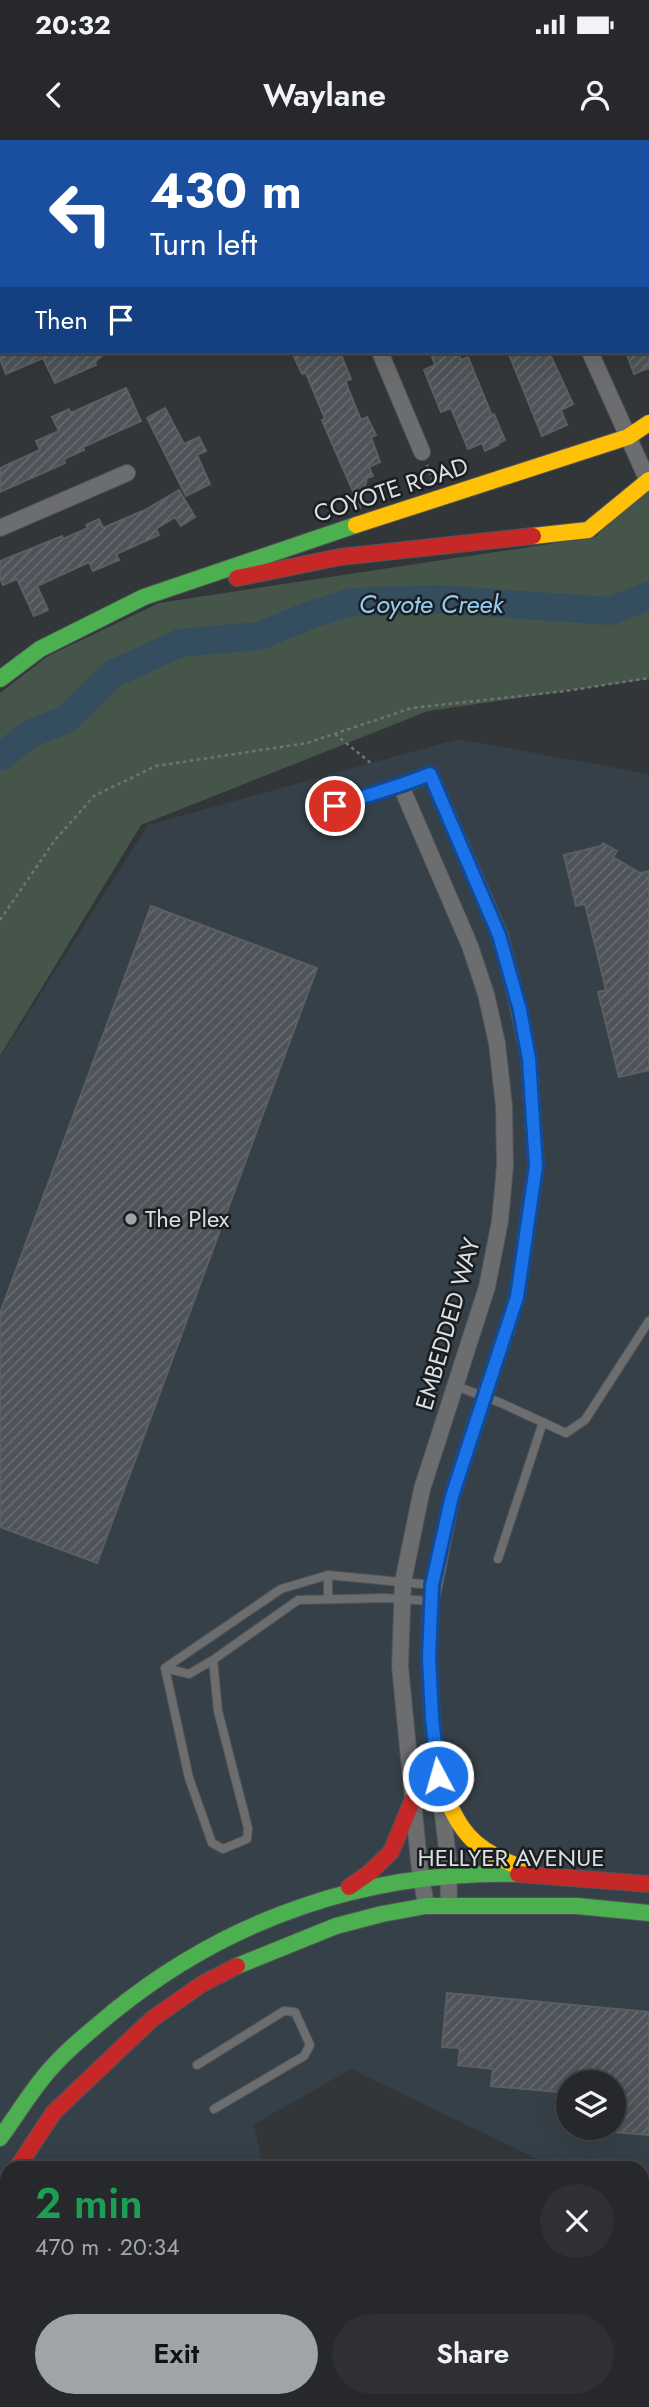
<!DOCTYPE html>
<html lang="en">
<head>
<meta charset="utf-8">
<style>
  body { margin:0; font-family:Jost,sans-serif; background:#2e3033; color:#f1f3f6; height:100vh; display:flex; flex-direction:column; font-size:26px; white-space:nowrap }
  * { box-sizing:border-box; margin:0 }
  p { font-size:23px; color:#a4a6a9 }
  .icon { flex:none; width:38px; height:38px; fill:none; stroke:currentColor; stroke-width:2; stroke-linecap:round; stroke-linejoin:round }
  .map { position:relative; flex:1; overflow:hidden }
  .details { position:absolute; left:0px; top:2021px; width:649px; height:247px; display:flex; flex-direction:column; background:#26282b; border-radius:21px 21px 0 0; box-shadow:0 7px 28px #0002,0 0 0 2px #424447 }
  .details>* { flex:none }
  .banner { position:absolute; left:0px; top:0px; width:649px; height:214px; box-shadow:0 7px 28px #0002,0 0 0 2px #424447; background:#1a4fa0; color:#fff; overflow:hidden }
  .controls { position:absolute; left:556px; top:1930px; display:grid; gap:14px }
  .controls a { display:grid; place-items:center; width:70px; height:70px; border-radius:50%; background:#26282b; box-shadow:0 7px 28px #0002,0 0 0 2px #424447; font-size:35px }
  .pin { position:absolute; display:grid; place-items:center; width:60px; height:60px; color:#fff; margin:-30px; border:4px solid #fff; border-radius:50%; box-shadow:0 2px 7px #0007 }
  .me { position:absolute; width:77px; margin:-38px; rotate:354deg; stroke-linejoin:round; filter:drop-shadow(0 0 5px #0008) }
  .turn { display:flex; align-items:center; gap:24px; height:147px; padding:0 35px; font-size:32px }
  .turn .icon { width:91px; height:91px; stroke-width:2.5 }
  .turn b { display:block; font-size:49px; line-height:60px }
  .then { display:flex; align-items:center; height:66px; padding:0 35px; background:#0003; gap:14px; font-size:26px }
  .round { display:grid; place-items:center; flex:none; width:74px; height:74px; border-radius:37px; background:#2e3033 }
  .overview { display:flex; align-items:center; justify-content:space-between; height:119px; padding:0 35px }
  h1 { font-size:42px; font-weight:600; line-height:52px; color:#1e9e55 }
  .action { display:flex; gap:14px; margin-top:auto; padding:14px 35px }
  .action a { flex:1; height:80px; border-radius:42px; background:#a1a4a7; color:#111; font-size:28px; font-weight:600; line-height:80px; text-align:center }
  .action a+a { background:#2e3033; color:#f1f3f6 }
  .status { display:flex; justify-content:space-between; align-items:center; height:49px; padding:0 35px; background:#26282b; direction:ltr }
  .status svg { height:19px; fill:currentColor }
  header { display:flex; justify-content:space-between; align-items:center; height:91px; padding:0 35px; background:#26282b; font-size:32px; font-weight:600 }
  .map>svg:first-child { display:block }
</style>
</head>
<body>
<div class="status"><b>20:32</b><svg viewBox="0 0 49 12"><path d="M0 12V9h3v3zM5 12V6h3v6zM10 12V3h3v9zM15 12V0h3v12zM26 1h20v11H26zM47 4h2v5h-2z"/></svg></div>
<header><svg class="icon" aria-label="back" viewBox="0 0 24 24"><path d="M15 5l-7 7 7 7"/></svg>Waylane<svg class="icon" aria-label="person" viewBox="0 0 24 24"><circle cx="12" cy="8" r="4"/><path d="M4 21q1-7 8-7t8 7"/></svg></header>
<div class="map">
<svg width="649" height="2267" viewBox="0 0 649 2267">
  <defs>
    <pattern id="building-hatch" width="6" height="6" patternUnits="userSpaceOnUse" patternTransform="scale(1.75)"><rect width="6" height="6" fill="#4d5358"/><path d="M-1 1l2-2M0 6l6-6M5 7l2-2" fill="none" stroke="#666b70"/></pattern>
  </defs>
  <rect width="100%" height="100%" fill="#333639"/>
  <!-- built -->
  <path fill="#364048" fill-rule="evenodd" d="M458,599L649,634V2073L642,2070V2028H556L351,1929L254,1984L263,2028H7V2261H311L312,2267H0V918L148,685ZM569,1942H614V1988H569Z"/>
  <!-- green -->
  <path fill="#465549" d="M649,348V539L428,571L141,685L0,916V553L48,516L159,463L595,397Z"/>
  <g fill="none" stroke-linecap="round" stroke-linejoin="round">
    <!-- stream -->
    <path stroke="#344e5f" stroke-width="4.5" d="M582,2261L584,2267
      M521,2267L523,2261"/>
    <!-- river -->
    <path stroke="#344e5f" stroke-width="28" d="M0,617L32,593L67,579L113,534L180,503L259,496L310,475L352,462L437,459L610,471L649,456"/>
  </g>
  <!-- building -->
  <path fill="url(#building-hatch)" stroke="#5c5f61" stroke-width="2" d="M0,212H106L95,222L96,225L55,243L43,218L6,234L0,219Z
    M292,212H340L351,239L346,241L347,246L361,280L367,277L376,295L371,297L380,322L369,327L373,336L367,338L360,367L338,317L322,280L325,279L306,233L302,234Z
    M443,212H457L461,220L468,217L492,276L494,274L505,300L497,304L498,305L485,311L482,303L468,309L451,268L441,272L424,230L435,225L432,217Z
    M508,212H549L573,264L561,270L567,285L542,296Z
    M626,212H649V228L634,234Z
    M126,248L141,281L83,307L84,310L64,319L65,323L56,327L0,352V328L40,310L36,301L59,291L52,277L69,269L71,273Z
    M165,268L184,304L199,297L206,311L197,315L210,344L186,356L147,278Z
    M179,350L195,377L181,386L175,377L156,389L159,395L116,414L119,420L93,431L89,422L37,446L48,470L34,476L17,439L3,445L0,438V421L62,396L63,399L88,388L86,385L99,379L103,388L145,370Z
    M603,703L617,711L613,717L640,733L649,731V930L619,937L598,852L606,850L585,764L576,766L564,715L601,706Z
    M151,766L317,828L97,1423L0,1387V1173Z
    M447,1853L649,1872V1995L614,1992V1942H569V1953L491,1946L493,1929L458,1925L460,1908L442,1907Z"/>
  <g fill="none" stroke-linecap="round" stroke-linejoin="round">
    <defs>
      <path id="lane" d="M335,666L382,650L401,646
        M456,1246L501,1263L566,1293L585,1280L649,1181
        M498,1419L543,1282
        M328,1435V1458
        M165,1528L189,1638L212,1703L223,1709L247,1699L248,1688L218,1571L213,1520
        M165,1528L281,1449L328,1435L432,1445
        M165,1528L189,1534L213,1520L298,1460L385,1458L431,1461
        M197,1925L284,1871L295,1872L310,1905L304,1916L214,1969"/>
      <path id="street" d="M301,0L302,2
        M498,0L499,2
        M0,179H2
        M380,212L422,312
        M590,212L648,341
        M0,388L127,333
        M426,1766L419,1722L400,1526L403,1442L422,1349L487,1147L500,1081L505,1026L504,966L497,903L486,854L470,806L401,646L430,634L500,795L519,870L529,919L536,1026L517,1157L452,1356L431,1461L429,1518L432,1578L448,1719L449,1765"/>
      <path id="fast" d="M0,539L40,509L144,457L356,385
        M237,1826L336,1786L382,1774L426,1766H577L649,1773
        M0,1998C18,1974 33,1947 54,1925C72,1905 93,1889 113,1872C230,1777 368,1731 518,1734"/>
      <path id="slow" d="M356,385L628,297L649,283
        M533,396L588,390L649,340
        M438,1636C458,1690 470,1710 526,1729
        M0,2054L7,2043"/>
      <path id="jam" d="M237,438L340,417L533,396
        M518,1734L649,1744
        M349,1747L369,1733L391,1712L413,1659
        M17,2028L54,1972L152,1879L202,1844L237,1826"/>
    </defs>
    <!-- lane casing -->
    <use href="#lane" stroke="#525457" stroke-width="10"/>
    <!-- street casing -->
    <use href="#street" stroke="#525457" stroke-width="18"/>
    <!-- fast casing -->
    <use href="#fast" stroke="#525457" stroke-width="18"/>
    <!-- slow casing -->
    <use href="#slow" stroke="#525457" stroke-width="18"/>
    <!-- jam casing -->
    <use href="#jam" stroke="#525457" stroke-width="18"/>
    <!-- path -->
    <path stroke="#717274" stroke-width="2.5" stroke-dasharray="3.5 3.5" stroke-linecap="butt" d="M427,325L432,339
      M335,594L372,624
      M0,780L55,700L94,656L156,626L307,603L412,568L566,551L649,538"/>
    <!-- lane -->
    <use href="#lane" stroke="#6c6d6f" stroke-width="8"/>
    <!-- street -->
    <use href="#street" stroke="#6c6d6f" stroke-width="16"/>
    <!-- fast -->
    <use href="#fast" stroke="#4caf50" stroke-width="16"/>
    <!-- slow -->
    <use href="#slow" stroke="#ffc107" stroke-width="16"/>
    <!-- jam -->
    <use href="#jam" stroke="#c62828" stroke-width="16"/>
  </g>
  <g fill="none" stroke-linecap="round" stroke-linejoin="round">
    <defs>
      <path id="route" d="M335,666C367,655 399,647 430,634L499,795L520,870L529,919L536,1026L517,1157L452,1356L432,1445L429,1518L432,1577L438,1636"/>
    </defs>
    <!-- route casing -->
    <use href="#route" stroke="#114b97" stroke-width="18"/>
    <!-- route -->
    <use href="#route" stroke="#1a73e8" stroke-width="12"/>
  </g>
  <!-- markers -->
  <circle fill="#a1a4a7" stroke="#1b1e20" stroke-width="2.5" cx="131" cy="1079" r="7"/>
  <g text-anchor="middle" stroke-width="5" stroke-linejoin="round" paint-order="stroke">
    <!-- street labels -->
    <g font-size="24" fill="#dcdfe2" stroke="#1b1e20">
      <text transform="translate(391 350) rotate(-18)" y="8">COYOTE ROAD</text>
      <text transform="translate(448 1184) rotate(-74)" y="8">EMBEDDED WAY</text>
      <text x="511" y="1726">HELLYER AVENUE</text>
    </g>
    <!-- poi labels -->
    <g font-size="24" fill="#dcdfe2" stroke="#1b1e20" text-anchor="start">
      <text x="145" y="1087">The Plex</text>
    </g>
    <!-- water labels -->
    <g font-size="26" font-style="italic" fill="#96cbf0" stroke="#1b1e20">
      <text x="431" y="473">Coyote Creek</text>
    </g>
  </g>
</svg>
<div class="controls">
<a><svg class="icon" aria-label="layers" viewBox="0 0 24 24"><path d="M12 4l9 5-9 5-9-5zM3 14l9 5 9-5"/></svg></a>
</div>
<div class="pin" style="left:335px;top:666px;background:#d93025"><svg class="icon" aria-label="arrive" viewBox="0 0 24 24"><path d="M6 21V4h12l-3 4 3 4H6"/></svg></div>
<svg class="me" style="left:438px;top:1636px" viewBox="-20 -20 40 40"><circle r="17" fill="#1a73e8" stroke="#fff" stroke-width="3"/><path d="M0-11L8 9 0 5-8 9z" fill="#fff"/></svg>
<div class="banner">
<div class="turn"><svg class="icon" aria-label="left" viewBox="0 0 24 24"><path d="M17 20v-9H6M10 6l-5 5 5 5"/></svg><div><b>430 m</b>Turn left</div></div>
<div class="then">Then<svg class="icon" aria-label="arrive" viewBox="0 0 24 24"><path d="M6 21V4h12l-3 4 3 4H6"/></svg></div>
</div>
<section class="details">
<div class="overview"><div><h1>2 min</h1><p>470 m · 20:34</p></div><a class="round"><svg class="icon" aria-label="close" viewBox="0 0 24 24"><path d="M6 6l12 12M18 6L6 18"/></svg></a></div>
<div class="action"><a>Exit</a><a>Share</a></div>
</section>
</div>
</body>
</html>
